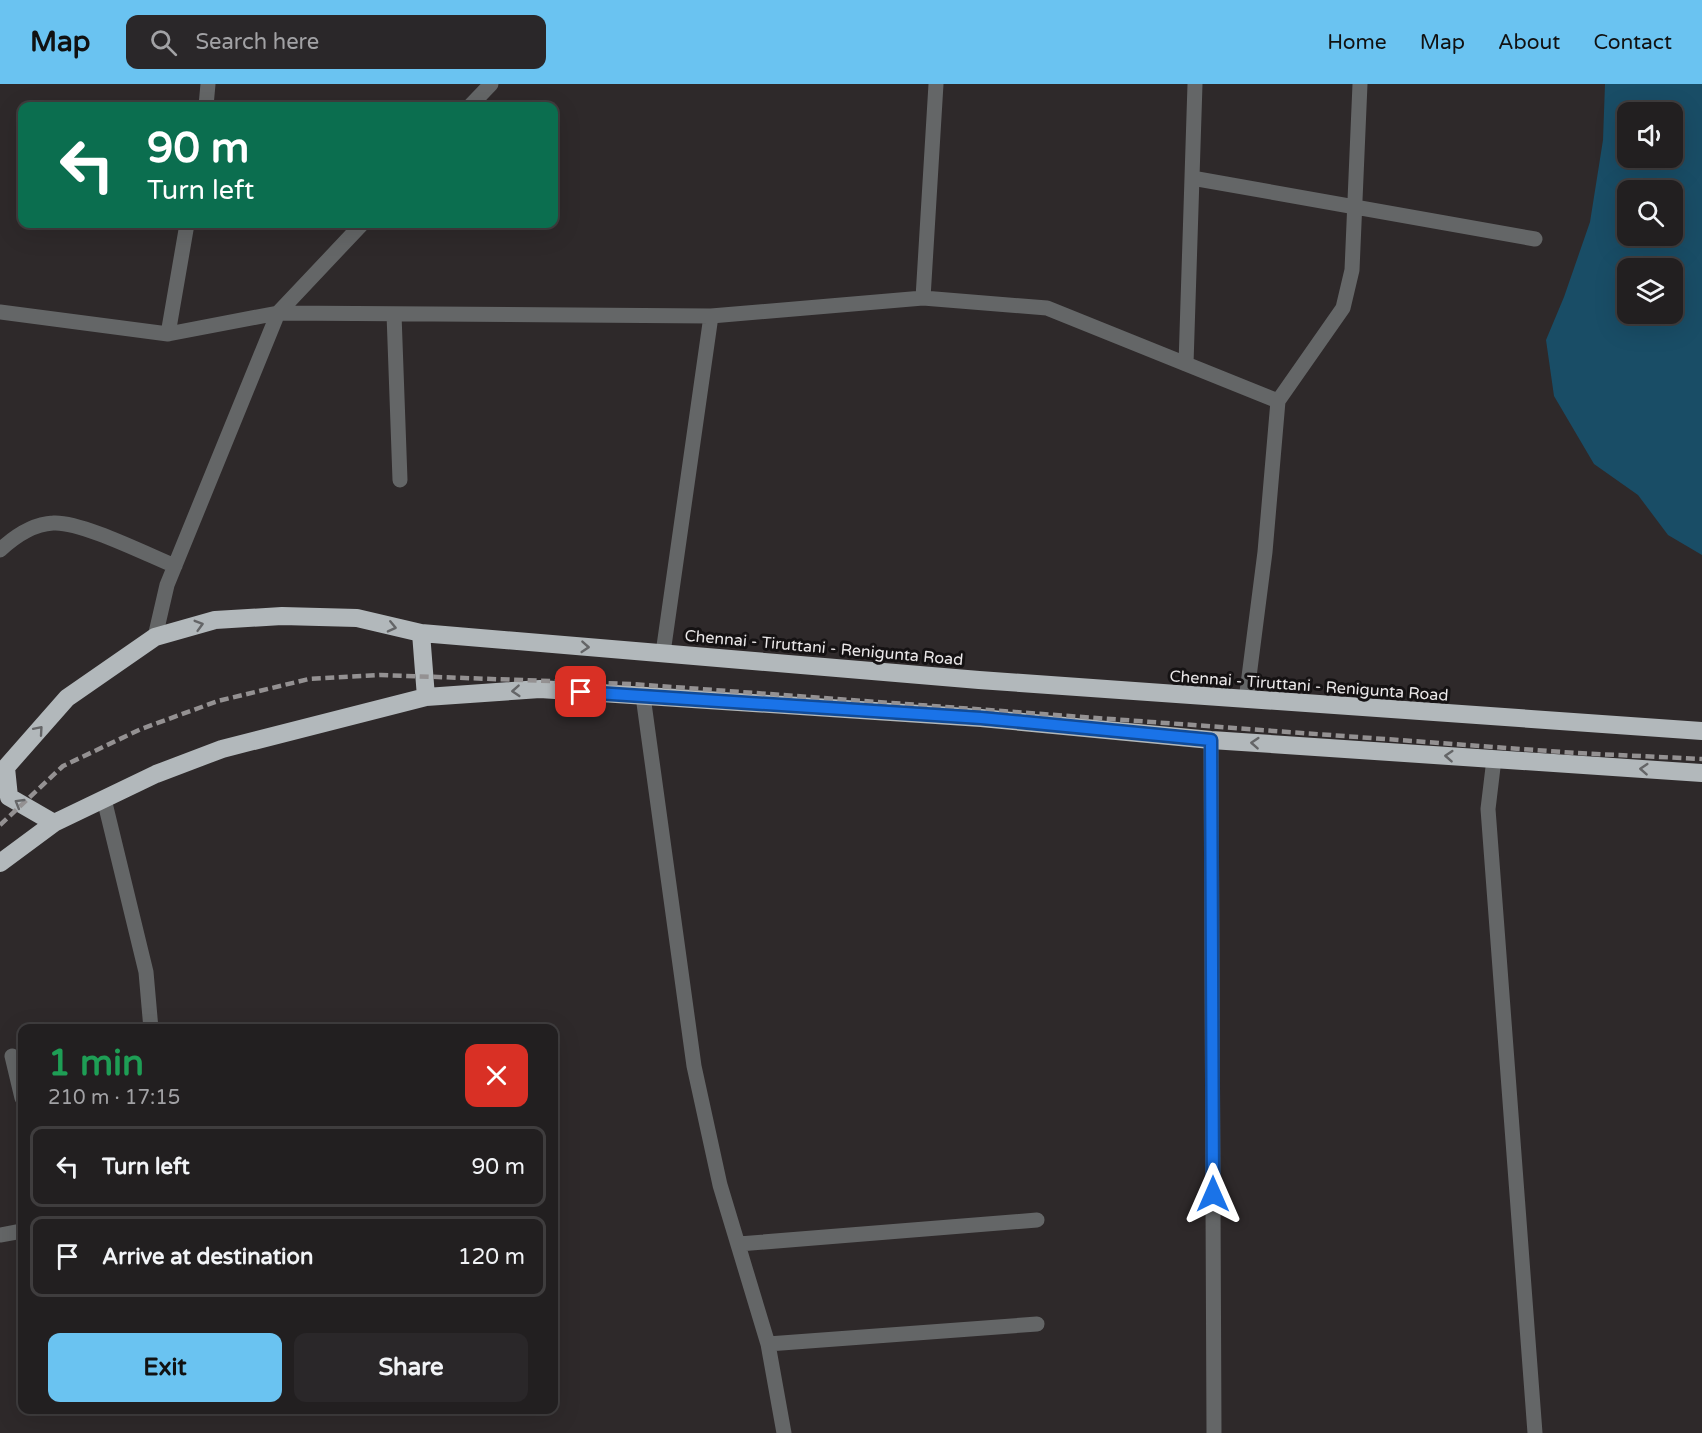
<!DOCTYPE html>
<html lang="en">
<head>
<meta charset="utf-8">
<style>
  body { margin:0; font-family:"Varela Round",sans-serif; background:#2a2729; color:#f1f3f6; height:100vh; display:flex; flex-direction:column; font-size:22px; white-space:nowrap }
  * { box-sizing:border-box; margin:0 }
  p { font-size:20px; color:#a2a2a5 }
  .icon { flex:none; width:33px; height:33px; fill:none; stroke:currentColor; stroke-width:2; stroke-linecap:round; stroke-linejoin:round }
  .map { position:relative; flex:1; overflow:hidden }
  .details { position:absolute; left:18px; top:940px; width:540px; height:390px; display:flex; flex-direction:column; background:#221f20; border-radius:12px; box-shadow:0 6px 24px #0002,0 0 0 2px #3f3d3e }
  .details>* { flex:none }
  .hud { position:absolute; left:18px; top:18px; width:540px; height:126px; border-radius:12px; box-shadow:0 6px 24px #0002,0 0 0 2px #3f3d3e; background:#0b6e4f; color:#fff; overflow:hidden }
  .tools { position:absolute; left:1617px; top:18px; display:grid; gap:12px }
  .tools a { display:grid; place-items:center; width:66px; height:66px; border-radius:12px; background:#221f20; box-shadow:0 6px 24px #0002,0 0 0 2px #3f3d3e; font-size:30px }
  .pin { position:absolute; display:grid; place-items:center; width:51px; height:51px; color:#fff; margin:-26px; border-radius:12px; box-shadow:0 3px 9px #0006 }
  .me { position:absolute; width:66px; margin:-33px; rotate:0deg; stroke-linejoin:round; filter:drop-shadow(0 0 4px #0008) }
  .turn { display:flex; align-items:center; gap:21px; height:126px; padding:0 30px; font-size:27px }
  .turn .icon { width:78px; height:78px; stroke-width:2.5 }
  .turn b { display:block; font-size:42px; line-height:51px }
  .round { display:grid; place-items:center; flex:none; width:63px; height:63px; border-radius:12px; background:#2a2729 }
  .headline { display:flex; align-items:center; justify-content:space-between; height:102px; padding:0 30px }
  h1 { font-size:36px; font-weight:700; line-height:45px; color:#1e9e55 }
  .cta { display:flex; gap:12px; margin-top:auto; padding:12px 30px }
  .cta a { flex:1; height:69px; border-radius:12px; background:#6ac3f1; color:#111; font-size:24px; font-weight:700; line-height:69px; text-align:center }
  .cta a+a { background:#2a2729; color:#f1f3f6 }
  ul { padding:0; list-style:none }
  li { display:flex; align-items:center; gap:18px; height:81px; margin:0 12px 9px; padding:0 18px; border:3px solid #3f3d3e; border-radius:12px }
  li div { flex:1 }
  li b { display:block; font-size:22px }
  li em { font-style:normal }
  header { display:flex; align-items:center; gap:36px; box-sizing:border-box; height:84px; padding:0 30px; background:#6ac3f1; color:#111 }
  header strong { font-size:28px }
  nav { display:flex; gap:33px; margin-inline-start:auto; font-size:21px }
  .search { width:420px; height:54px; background:#2a2729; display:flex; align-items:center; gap:15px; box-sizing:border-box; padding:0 21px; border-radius:12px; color:#a2a2a5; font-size:22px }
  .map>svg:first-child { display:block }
</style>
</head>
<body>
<header>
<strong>Map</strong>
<div class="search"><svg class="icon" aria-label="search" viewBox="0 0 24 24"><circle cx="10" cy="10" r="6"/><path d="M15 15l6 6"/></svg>Search here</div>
<nav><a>Home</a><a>Map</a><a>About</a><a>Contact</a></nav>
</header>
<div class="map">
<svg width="1702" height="1349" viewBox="0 0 1702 1349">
  <rect width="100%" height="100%" fill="#2e292a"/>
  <!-- water -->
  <path fill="#194d66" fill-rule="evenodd" d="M1605,0H1702V471L1668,451L1638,411L1594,380L1554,312L1546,256L1564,213L1590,138L1603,56ZM1628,28H1672V74H1628ZM1628,106H1672V152H1628ZM1628,184H1672V230H1628Z"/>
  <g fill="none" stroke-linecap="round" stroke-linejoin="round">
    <!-- minor -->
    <path stroke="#646667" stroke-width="15" d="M206,22L208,0
      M470,22L491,0
      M1192,94L1535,155
      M923,214L936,0
      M0,228L168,250L278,229L711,232L663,569
      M394,230L400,396
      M711,232L923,214L1047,224L1278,317L1265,468L1246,616
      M168,250L187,140
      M1186,280L1195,0
      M1278,317L1343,224L1352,186L1360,0
      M0,466C14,453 33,440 53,439C80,437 146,470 175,482
      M155,553L167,501L278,229L362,140
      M643,612L694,982L720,1101L768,1260L784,1349
      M1211,656L1214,1349
      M1494,675L1488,725L1535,1349
      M104,715L146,888L151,945
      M12,972L22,1014
      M0,1151L22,1147
      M739,1160L1037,1136
      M768,1260L1037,1240"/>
    <!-- highway -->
    <path stroke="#b2b8bb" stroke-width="18" d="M421,549L426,613
      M6,684L9,713L54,739
      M0,690L67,614L155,553L215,536L282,532L357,534L421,549L979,596L1702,647
      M0,779L54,739L156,690L222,665L426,613L540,605L981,634L1211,656L1702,689"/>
    <!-- rail -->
    <path stroke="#949192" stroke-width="4.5" stroke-dasharray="9 4.5" stroke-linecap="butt" d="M0,741L63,682L141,645L218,617L309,595L381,591L632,600L1576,669L1702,675"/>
  </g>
  <!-- one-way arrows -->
  <defs><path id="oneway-chevron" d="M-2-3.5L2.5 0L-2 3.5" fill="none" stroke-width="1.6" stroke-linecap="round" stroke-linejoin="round" transform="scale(1.5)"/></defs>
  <g stroke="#646567">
    <use href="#oneway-chevron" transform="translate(199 541) rotate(-16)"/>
    <use href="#oneway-chevron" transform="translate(392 543) rotate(13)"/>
    <use href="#oneway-chevron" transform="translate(585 563) rotate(4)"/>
    <use href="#oneway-chevron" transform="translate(516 607) rotate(176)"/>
    <use href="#oneway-chevron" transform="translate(39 646) rotate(-49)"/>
    <use href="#oneway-chevron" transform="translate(1255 659) rotate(-176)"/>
    <use href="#oneway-chevron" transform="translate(1449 672) rotate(-176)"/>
    <use href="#oneway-chevron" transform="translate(1644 685) rotate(-176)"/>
    <use href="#oneway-chevron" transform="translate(19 719) rotate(-149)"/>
  </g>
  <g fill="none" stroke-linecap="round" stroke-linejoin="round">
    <defs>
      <path id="route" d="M581,608L981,634L1211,656L1213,1110"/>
    </defs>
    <!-- route casing -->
    <use href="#route" stroke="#114b97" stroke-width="15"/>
    <!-- route -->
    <use href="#route" stroke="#1a73e8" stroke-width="10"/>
  </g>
  <g text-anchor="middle" stroke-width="6" stroke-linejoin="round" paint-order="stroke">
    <!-- street labels -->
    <g font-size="16" fill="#ebe8e9" stroke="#151213">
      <text transform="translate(824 563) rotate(5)" y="6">Chennai - Tiruttani - Renigunta Road</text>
      <text transform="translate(1309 601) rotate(4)" y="6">Chennai - Tiruttani - Renigunta Road</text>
    </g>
  </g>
</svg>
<div class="tools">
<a><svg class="icon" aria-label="sound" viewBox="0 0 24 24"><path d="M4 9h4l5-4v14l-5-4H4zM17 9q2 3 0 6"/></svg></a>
<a><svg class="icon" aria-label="search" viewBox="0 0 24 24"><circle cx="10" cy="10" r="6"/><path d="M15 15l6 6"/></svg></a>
<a><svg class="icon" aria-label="layers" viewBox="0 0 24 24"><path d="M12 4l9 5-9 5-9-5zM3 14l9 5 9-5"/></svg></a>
</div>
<div class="pin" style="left:581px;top:608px;background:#d93025"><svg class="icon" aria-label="arrive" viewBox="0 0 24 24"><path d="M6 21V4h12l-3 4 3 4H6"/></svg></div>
<svg class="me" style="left:1213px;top:1110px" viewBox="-20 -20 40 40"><path d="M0-17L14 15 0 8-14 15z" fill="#1a73e8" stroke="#fff" stroke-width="4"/></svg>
<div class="hud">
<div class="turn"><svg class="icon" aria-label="left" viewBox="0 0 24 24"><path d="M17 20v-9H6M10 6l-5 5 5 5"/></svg><div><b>90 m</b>Turn left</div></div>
</div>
<section class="details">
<div class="headline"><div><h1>1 min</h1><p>210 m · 17:15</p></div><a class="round" style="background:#d93025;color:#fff"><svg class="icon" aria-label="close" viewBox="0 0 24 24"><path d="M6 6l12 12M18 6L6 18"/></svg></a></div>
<ul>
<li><svg class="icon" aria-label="left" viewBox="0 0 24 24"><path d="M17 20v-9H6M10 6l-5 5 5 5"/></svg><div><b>Turn left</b></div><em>90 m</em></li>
<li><svg class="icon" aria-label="arrive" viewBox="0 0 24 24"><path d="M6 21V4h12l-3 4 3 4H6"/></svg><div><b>Arrive at destination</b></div><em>120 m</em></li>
</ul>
<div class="cta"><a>Exit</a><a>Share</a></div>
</section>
</div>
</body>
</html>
